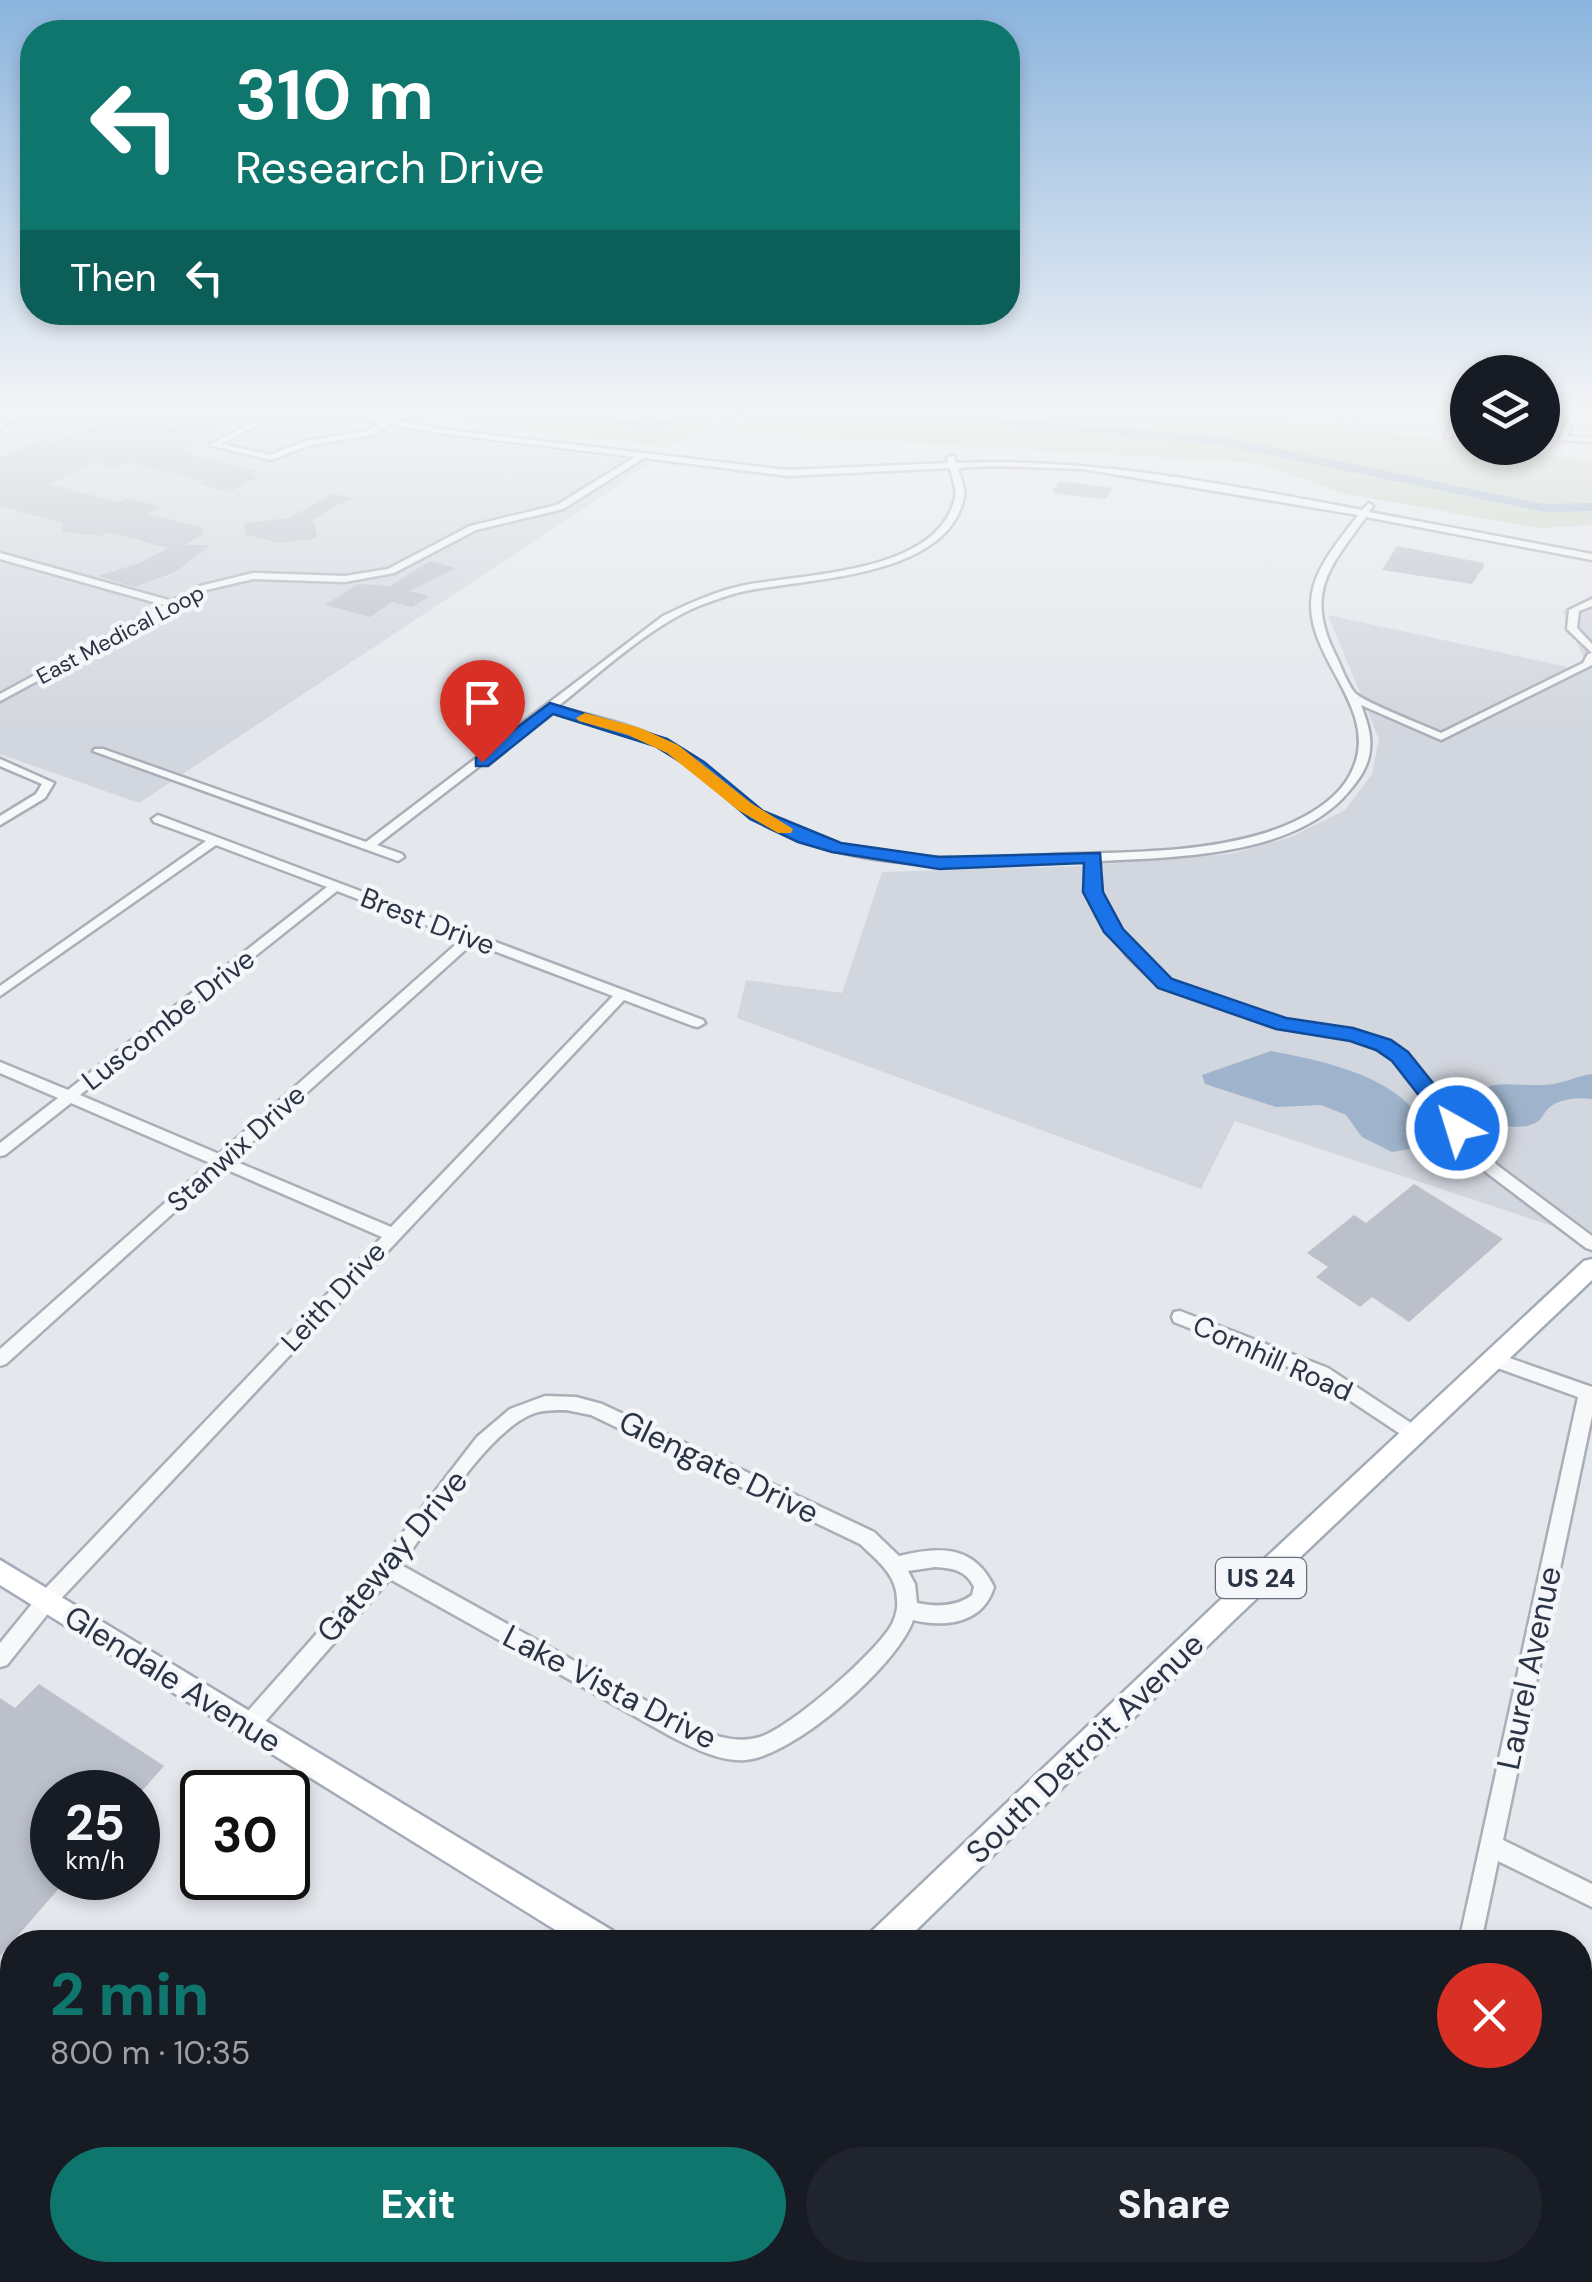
<!DOCTYPE html>
<html lang="en">
<head>
<meta charset="utf-8">
<style>
  body { margin:0; font-family:"DM Sans",sans-serif; background:#20242c; color:#f1f3f6; height:100vh; display:flex; flex-direction:column; font-size:38px; white-space:nowrap }
  * { box-sizing:border-box; margin:0 }
  p { font-size:32px; color:#9ea1a6 }
  .icon { flex:none; width:55px; height:55px; fill:none; stroke:currentColor; stroke-width:2; stroke-linecap:round; stroke-linejoin:round }
  .map { position:relative; flex:1; overflow:hidden }
  .details { position:absolute; left:0px; top:1930px; width:1592px; height:352px; display:flex; flex-direction:column; background:#171b24; border-radius:40px 40px 0 0; box-shadow:0 5px 15px #0003 }
  .details>* { flex:none }
  .top-card { position:absolute; left:20px; top:20px; width:1000px; height:305px; border-radius:40px; box-shadow:0 5px 15px #0003; background:#0f766e; color:#fff; overflow:hidden }
  .buttons { position:absolute; left:1450px; top:355px; display:grid; gap:20px }
  .buttons a { display:grid; place-items:center; width:110px; height:110px; border-radius:50%; background:#171b24; box-shadow:0 5px 15px #0003; font-size:50px }
  .speed { position:absolute; left:30px; top:1770px; display:flex; gap:20px; font-size:50px; font-weight:700; text-align:center }
  .speed>* { display:grid; place-content:center; width:130px; height:130px; border-radius:50%; background:#171b24; box-shadow:0 5px 15px #0003; line-height:1 }
  .speed small { font-size:25px; font-weight:400 }
  .speed .limit { border:5px solid #111; border-radius:15px; background:#fff; color:#111 }
  .pin { position:absolute; display:grid; place-items:center; width:85px; height:85px; color:#fff; margin:-102px -42px; border-radius:50% 50% 50% 0; rotate:-45deg; box-shadow:0 0 10px #0007 }
  .pin .icon { rotate:45deg }
  .me { position:absolute; width:110px; margin:-55px; rotate:321deg; stroke-linejoin:round; filter:drop-shadow(0 0 8px #0008) }
  .turn { display:flex; align-items:center; gap:35px; height:210px; padding:0 50px; font-size:45px }
  .turn .icon { width:130px; height:130px; stroke-width:2.5 }
  .turn b { display:block; font-size:70px; line-height:85px }
  .then { display:flex; align-items:center; height:95px; padding:0 50px; background:#0003; gap:20px; font-size:38px }
  .round { display:grid; place-items:center; flex:none; width:105px; height:105px; border-radius:52px; background:#20242c }
  .overview { display:flex; align-items:center; justify-content:space-between; height:170px; padding:0 50px }
  h1 { font-size:60px; font-weight:800; line-height:75px; color:#0f766e }
  .action { display:flex; gap:20px; margin-top:auto; padding:20px 50px }
  .action a { flex:1; height:115px; border-radius:60px; background:#0f766e; color:#fff; font-size:40px; font-weight:800; line-height:115px; text-align:center }
  .action a+a { background:#20242c; color:#f1f3f6 }
  .map>svg:first-child { display:block }
</style>
</head>
<body>
<div class="map">
<svg width="1592" height="2282" viewBox="0 0 1592 2282">
  <rect width="100%" height="100%" fill="#e4e7ec"/>
  <!-- built -->
  <path fill="#d2d6de" d="M0,411H315L472,441L652,463L139,803L0,754Z
    M1592,595V1237L1583,1245L1556,1227L1235,1121L1201,1189L737,1018L746,980L842,993L882,872L1080,866L1231,854L1291,837L1345,810L1372,774L1379,739L1328,615L1577,669L1586,662L1562,611Z"/>
  <!-- green -->
  <path fill="#c9d6c5" d="M411,411H729L670,447L501,427Z
    M761,411H1289L1283,421L1467,442L1468,448H1504L1592,462V525L1539,528L1346,494L1257,463L732,432Z"/>
  <!-- water -->
  <path fill="#9fb4cc" d="M1271,1051C1324,1061 1415,1079 1428,1139L1420,1147L1392,1152L1362,1137L1346,1115L1321,1105L1276,1107L1205,1084L1202,1075Z
    M1592,1074V1099C1578,1097 1556,1099 1547,1110C1542,1115 1543,1118 1537,1122C1518,1135 1469,1119 1453,1107C1499,1076 1494,1086 1544,1085C1560,1085 1576,1076 1592,1074Z"/>
  <g fill="none" stroke-linecap="round" stroke-linejoin="round">
    <!-- river -->
    <path fill="#9fb4cc" fill-rule="evenodd" d="M557,411C588,411 623,424 653,422C678,419 700,410 725,411L651,430Z
      M882,411H921L1222,437L1544,504L1592,503V511L1544,512L1222,445L888,415Z"/>
  </g>
  <!-- building -->
  <path fill="#bbc0ca" d="M203,414L221,418L209,437L178,452L257,471L251,474L261,476L230,492L199,484L205,481L145,467L130,463L108,468L97,462L49,484L118,502L127,498L162,507L148,514L204,528L202,532L205,533L185,545H211L175,572L135,587L98,576L140,563L168,548L108,532L101,536L63,532L62,523L0,506V457L40,440L54,443L107,420L127,425L138,420L172,428Z
    M1059,481L1112,488L1106,499L1067,495L1052,492Z
    M333,494L351,498L310,521L314,522L317,536L312,539L279,543L246,535L244,523L289,518Z
    M1397,546L1484,563V566L1472,584L1382,570Z
    M430,561L456,568L410,591L429,596L412,607L392,602L370,617L325,605L358,584L390,586Z
    M1414,1184L1503,1239L1409,1322L1372,1297L1360,1307L1316,1277L1328,1267L1307,1253L1354,1215L1366,1223Z
    M39,1684L164,1766L141,1792H52V1878H68L0,1956V1698L15,1708Z
    M1257,2270H1337L1334,2282H1278Z"/>
  <g fill="none" stroke-linecap="round" stroke-linejoin="round">
    <defs>
      <path id="minor" d="M19,411H28L0,428V423Z
        M274,411H283L221,444L270,455L305,441L367,431L382,422L331,411C368,410 403,422 439,429L788,470L948,463L947,458L951,456H954L956,463C1092,457 1229,485 1362,510L1369,503L1373,506L1369,512L1592,554V560L1366,517C1328,569 1304,594 1337,658C1342,669 1348,685 1355,693C1363,702 1426,726 1441,733L1583,663L1588,654L1592,653L1567,629L1569,610L1592,599V606L1579,611L1577,628L1592,644V665L1441,740L1361,705C1366,719 1372,734 1370,749C1369,765 1360,778 1350,790C1297,856 1179,857 1100,861L1099,889L1109,915L1137,951L1170,981L1285,1020L1358,1031L1398,1048L1497,1165L1592,1236V1250L1586,1248L1487,1173L1388,1054L1350,1038L1278,1027L1160,987L1128,957L1096,915L1087,889L1088,861C981,865 870,876 771,828C736,810 713,779 680,758C641,733 595,723 551,711L377,845L402,854L404,857L398,861L93,751L95,749H103L366,842L663,616C688,604 714,592 741,586C803,573 937,575 955,498C957,489 952,477 950,468L788,476L644,458L563,509L476,530L394,573L345,582L253,579L206,590L0,701V694L164,605L0,559V553L172,601L200,586L253,573L345,576L388,569L470,526L557,505L635,457L439,433L391,424L372,435L310,445L271,460L209,445ZM990,466L1083,469L1358,515C1342,537 1322,559 1314,585C1294,653 1384,704 1352,771C1337,804 1295,824 1262,834C1201,852 1136,852 1073,854C988,858 900,866 818,838C788,828 762,815 738,795C720,781 705,763 685,752C646,728 601,718 557,707C600,673 651,625 701,605C715,600 730,594 745,591C808,578 948,578 964,497C966,489 960,477 958,468Z
        M1349,411H1357L1346,426H1340Z
        M1459,411H1467L1451,437H1445Z
        M1570,411H1578L1567,436L1592,438V442L1559,440Z
        M0,759L54,783L45,798L0,825V816L36,794L42,784L0,766Z
        M158,815L703,1020L705,1023L698,1027L693,1026L624,1000L54,1606L7,1665L0,1667V1643L40,1594L382,1237L223,1168L6,1364L0,1366V1349L210,1163L71,1103L5,1155L0,1156V1143L58,1098L0,1073V1062L68,1090L327,887L216,845L0,996V986L206,841L154,822L152,819ZM337,891L462,939L219,1154L80,1095ZM473,943L613,996L391,1227L232,1160Z
        M1180,1311L1328,1368L1420,1429L1423,1434L1420,1439L1414,1441L1408,1439L1316,1378L1174,1322L1172,1317L1174,1312Z
        M1495,1353L1592,1387V1416L1503,1840L1592,1884V1907L1498,1861L1481,1942H1459L1578,1397L1489,1365L1486,1360L1489,1355Z
        M545,1396L576,1397L602,1404L874,1532L899,1556C940,1546 974,1545 994,1587C983,1623 947,1628 913,1620C898,1665 793,1757 745,1760C720,1762 694,1748 672,1737L390,1579L255,1733L248,1736L241,1733L238,1726L241,1719L382,1560L477,1437L510,1409ZM566,1410L591,1415L860,1544C877,1560 897,1575 897,1600C898,1607 896,1615 893,1622C880,1650 790,1728 760,1737C734,1745 709,1734 686,1723L401,1565C431,1525 488,1429 535,1413C544,1410 555,1410 566,1410ZM935,1567C952,1568 966,1570 974,1587L972,1595C956,1607 937,1607 917,1603L915,1584L908,1571Z
        M0,2099L12,2105V2133L0,2127Z
        M194,2270H227L230,2278L228,2282H201Z
        M824,2270H855L849,2282H818Z
        M1050,2270H1076L1072,2282H1046Z
        M1387,2270H1413L1411,2282H1385Z"/>
      <path id="major" d="M1592,1259V1280L1234,1620L904,1942H868L872,1931L1216,1604L1584,1261Z
        M0,1560L613,1931L617,1942H575L0,1585Z
        M503,2270H547L542,2282H498Z
        M1091,2270H1140L1145,2282H1096Z"/>
    </defs>
    <!-- minor casing -->
    <use href="#minor" stroke="#a9aeb7" stroke-width="5"/>
    <!-- major casing -->
    <use href="#major" stroke="#a3abb8" stroke-width="5"/>
    <!-- minor -->
    <use href="#minor" fill="#f7f8fa" fill-rule="evenodd"/>
    <!-- major -->
    <use href="#major" fill="#fff" fill-rule="evenodd"/>
    <defs>
      <path id="rail" d="M729,419L742,411"/>
    </defs>
    <!-- rail casing -->
    <use href="#rail" stroke="#7d8696" stroke-width="5"/>
    <!-- rail -->
    <use href="#rail" stroke="#f4f6f9" stroke-width="2.5" stroke-dasharray="6" stroke-linecap="butt"/>
  </g>
  <!-- sky -->
  <linearGradient id="sky" x2="0" y2="1"><stop stop-color="#8bb4dd"/><stop offset="0.56" stop-color="#f3f4f6"/><stop offset="1" stop-color="#f3f4f6" stop-opacity="0"/></linearGradient>
  <rect width="1592" height="730" fill="url(#sky)"/>
  <!-- route -->
  <path fill="#1a73e8" stroke="#114b97" stroke-width="2.5" d="M550,703L667,739L704,762L763,811L841,843L939,857L1100,853L1103,892L1123,929L1172,979L1286,1018L1353,1028L1391,1040L1408,1052L1469,1128L1465,1134H1449L1392,1061L1376,1050L1350,1041L1276,1029L1158,988L1104,932L1083,892L1084,863L939,869L832,852L798,842L750,819L692,769L655,746L553,714L488,766H476V758Z"/>
  <!-- slow -->
  <path fill="#f59e0b" d="M585,713L640,728L678,745L751,803L793,829L791,833H778L738,810L667,753L628,735L579,721L576,718Z"/>
  <g text-anchor="middle" stroke-width="9" stroke-linejoin="round" paint-order="stroke">
    <!-- far-street labels -->
    <g font-size="22" fill="#2b3445" stroke="#f4f6f9">
      <text transform="translate(120 634) rotate(-28)" y="8">East Medical Loop</text>
    </g>
    <!-- shield labels -->
    <rect fill="#f4f6f9" stroke="#676e7b" stroke-width="2.5" x="1216" y="1558" width="90" height="40" rx="8"/>
    <g font-size="25" font-weight="bold" fill="#2b3445">
      <text x="1261" y="1587">US 24</text>
    </g>
    <!-- street labels -->
    <g font-size="28" fill="#2b3445" stroke="#f4f6f9">
      <text transform="translate(428 921) rotate(21)" y="10">Brest Drive</text>
      <text transform="translate(168 1019) rotate(-38)" y="10">Luscombe Drive</text>
      <text transform="translate(236 1148) rotate(-42)" y="10">Stanwix Drive</text>
      <text transform="translate(333 1296) rotate(-47)" y="10">Leith Drive</text>
      <text transform="translate(1273 1358) rotate(24)" y="10">Cornhill Road</text>
    </g>
    <!-- near-street labels -->
    <g font-size="32" fill="#2b3445" stroke="#f4f6f9">
      <text transform="translate(719 1467) rotate(26)" y="11">Glengate Drive</text>
      <text transform="translate(392 1556) rotate(-50)" y="11">Gateway Drive</text>
      <text transform="translate(1529 1668) rotate(-78)" y="11">Laurel Avenue</text>
      <text transform="translate(173 1679) rotate(32)" y="11">Glendale Avenue</text>
      <text transform="translate(610 1687) rotate(27)" y="11">Lake Vista Drive</text>
      <text transform="translate(1085 1748) rotate(-44)" y="11">South Detroit Avenue</text>
    </g>
  </g>
</svg>
<div class="buttons">
<a><svg class="icon" aria-label="layers" viewBox="0 0 24 24"><path d="M12 4l9 5-9 5-9-5zM3 14l9 5 9-5"/></svg></a>
</div>
<div class="speed"><div>25<small>km/h</small></div><div class="limit">30</div></div>
<div class="pin" style="left:482px;top:762px;background:#d93025"><svg class="icon" aria-label="arrive" viewBox="0 0 24 24"><path d="M6 21V4h12l-3 4 3 4H6"/></svg></div>
<svg class="me" style="left:1457px;top:1128px" viewBox="-20 -20 40 40"><circle r="17" fill="#1a73e8" stroke="#fff" stroke-width="3"/><path d="M0-11L8 9 0 5-8 9z" fill="#fff"/></svg>
<div class="top-card">
<div class="turn"><svg class="icon" aria-label="left" viewBox="0 0 24 24"><path d="M17 20v-9H6M10 6l-5 5 5 5"/></svg><div><b>310 m</b>Research Drive</div></div>
<div class="then">Then<svg class="icon" aria-label="left" viewBox="0 0 24 24"><path d="M17 20v-9H6M10 6l-5 5 5 5"/></svg></div>
</div>
<section class="details">
<div class="overview"><div><h1>2 min</h1><p>800 m · 10:35</p></div><a class="round" style="background:#d93025;color:#fff"><svg class="icon" aria-label="close" viewBox="0 0 24 24"><path d="M6 6l12 12M18 6L6 18"/></svg></a></div>
<div class="action"><a>Exit</a><a>Share</a></div>
</section>
</div>
</body>
</html>
